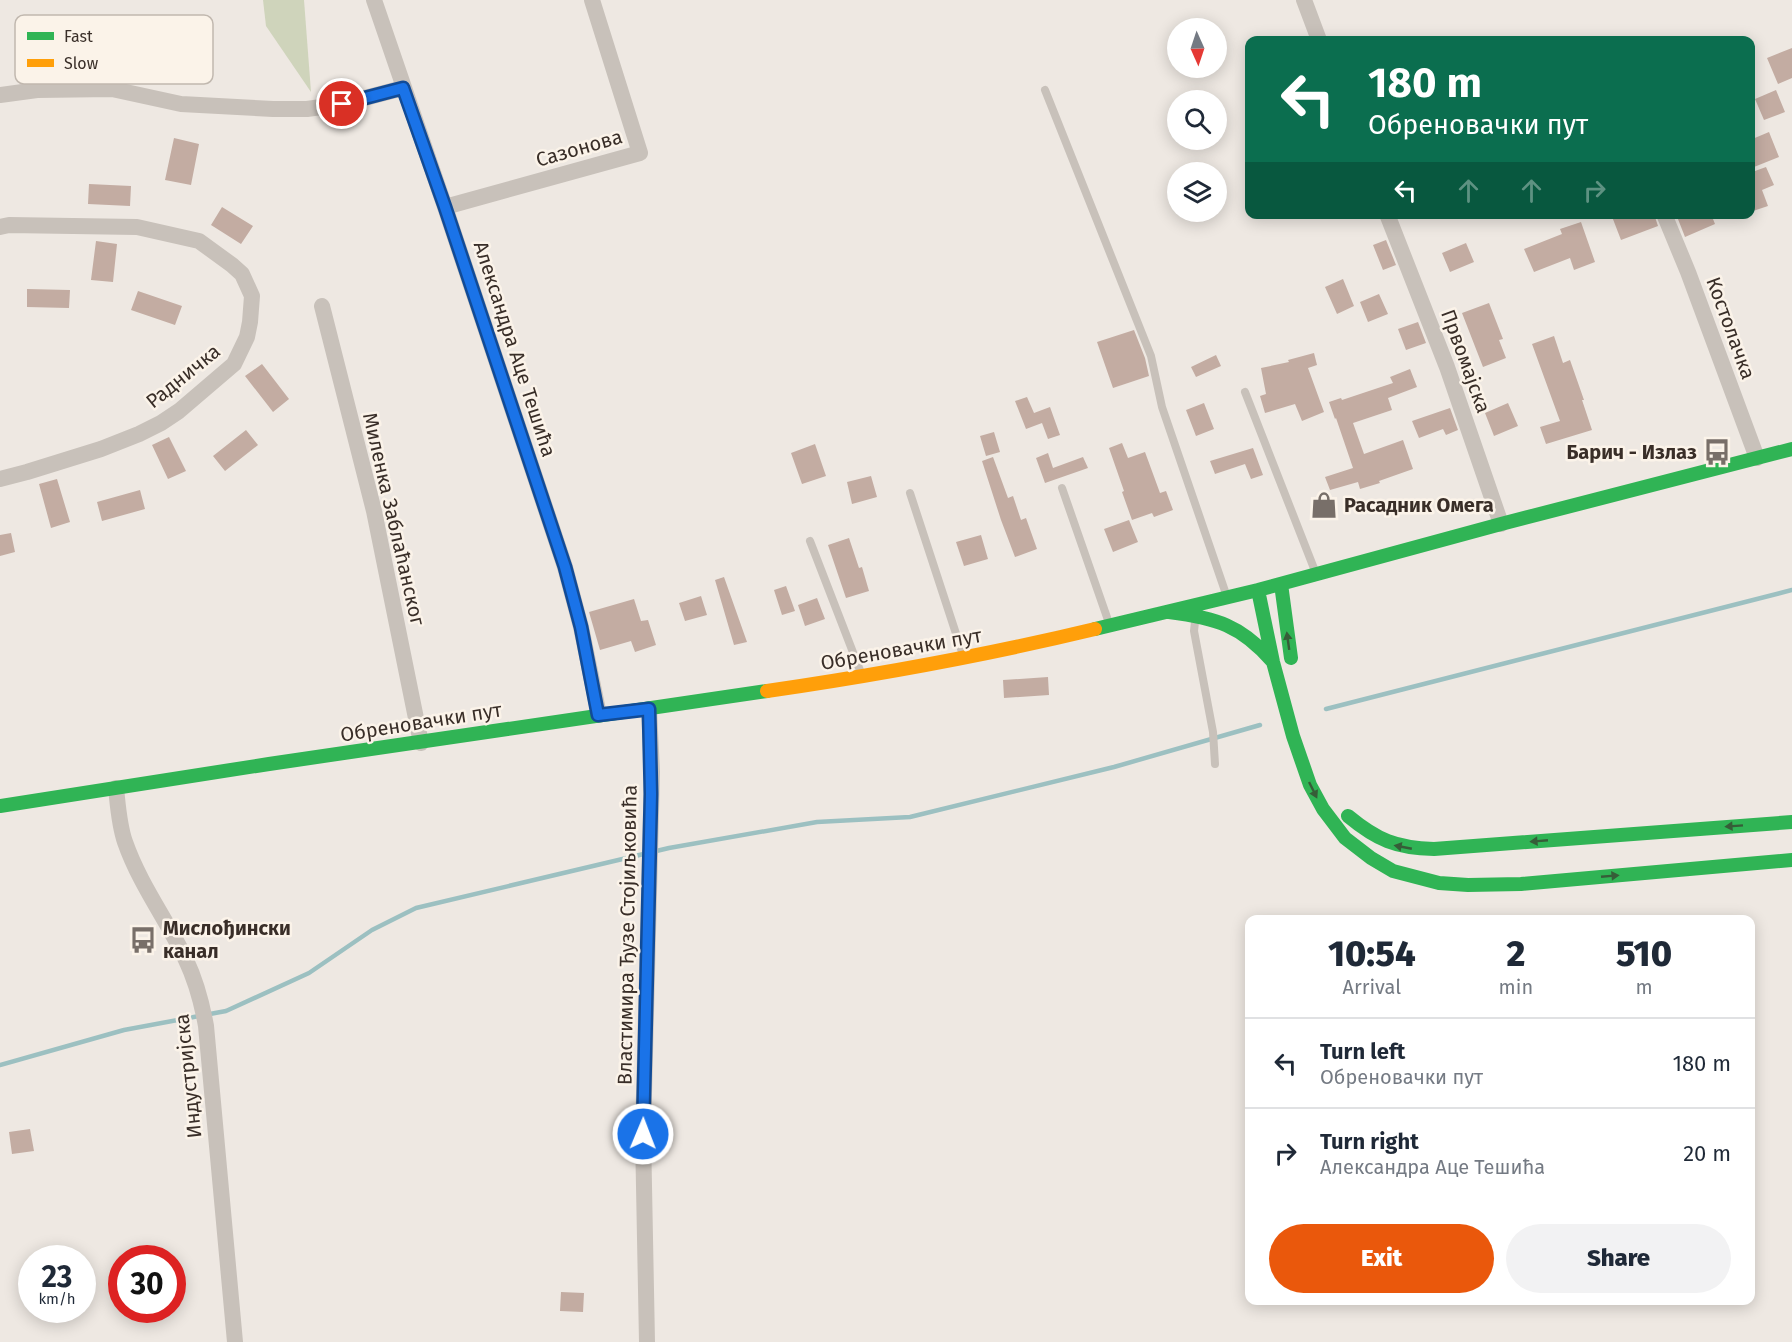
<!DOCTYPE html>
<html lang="en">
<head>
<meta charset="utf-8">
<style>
  body { margin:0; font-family:"Fira Sans",sans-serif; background:#f2f2f3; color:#1f2937; height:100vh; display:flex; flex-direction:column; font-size:22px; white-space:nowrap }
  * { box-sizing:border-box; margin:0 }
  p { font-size:20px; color:#747a83 }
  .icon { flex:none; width:33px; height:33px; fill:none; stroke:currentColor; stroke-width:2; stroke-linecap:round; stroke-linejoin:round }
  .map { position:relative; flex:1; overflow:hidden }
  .panel { position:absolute; left:1245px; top:915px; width:510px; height:390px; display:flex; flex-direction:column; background:#fff; border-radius:12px; box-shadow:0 3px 15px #0003 }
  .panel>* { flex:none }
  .top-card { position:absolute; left:1245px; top:36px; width:510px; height:183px; border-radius:12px; box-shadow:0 3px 15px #0003; background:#0b6e4f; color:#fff; overflow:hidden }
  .needle { width:39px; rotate:177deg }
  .tools { position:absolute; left:1167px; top:18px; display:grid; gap:12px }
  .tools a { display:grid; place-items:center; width:60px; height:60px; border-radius:50%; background:#fff; box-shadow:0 3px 15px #0003; font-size:30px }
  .speed { position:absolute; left:18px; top:1245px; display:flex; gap:12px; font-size:30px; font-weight:700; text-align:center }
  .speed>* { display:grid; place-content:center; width:78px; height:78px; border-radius:50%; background:#fff; box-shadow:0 3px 15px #0003; line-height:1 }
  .speed small { font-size:15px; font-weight:400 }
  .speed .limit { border:9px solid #d22; background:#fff; color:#111 }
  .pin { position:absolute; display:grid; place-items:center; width:51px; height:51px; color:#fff; margin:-26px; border:3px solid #fff; border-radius:50%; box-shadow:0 2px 6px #0007 }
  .me { position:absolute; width:66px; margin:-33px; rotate:1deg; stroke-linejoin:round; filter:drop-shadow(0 0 4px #0008) }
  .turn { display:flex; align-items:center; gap:21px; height:126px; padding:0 24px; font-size:27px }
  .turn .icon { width:78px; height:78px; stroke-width:2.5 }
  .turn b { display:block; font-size:42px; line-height:51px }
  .lanes { display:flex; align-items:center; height:57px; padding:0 24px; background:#0003; justify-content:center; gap:30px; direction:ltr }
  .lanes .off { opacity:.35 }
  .eta { display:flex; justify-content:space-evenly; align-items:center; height:102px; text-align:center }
  .eta b { font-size:36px; font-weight:800; line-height:42px }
  .action { display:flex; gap:12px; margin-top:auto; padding:12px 24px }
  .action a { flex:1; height:69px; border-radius:36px; background:#ea580c; color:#fff; font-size:24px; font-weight:800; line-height:69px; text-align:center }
  .action a+a { background:#f2f2f3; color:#1f2937 }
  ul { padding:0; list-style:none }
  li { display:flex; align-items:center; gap:18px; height:90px; padding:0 24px; border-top:2px solid #e0e1e3 }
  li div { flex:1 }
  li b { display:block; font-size:22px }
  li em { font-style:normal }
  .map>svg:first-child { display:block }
</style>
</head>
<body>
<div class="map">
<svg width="1792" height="1342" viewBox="0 0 1792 1342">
  <rect width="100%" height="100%" fill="#eee8e2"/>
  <!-- green -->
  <path fill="#cfd4bb" d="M263,0H304L311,92L266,26Z"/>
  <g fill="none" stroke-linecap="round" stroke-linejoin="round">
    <!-- stream -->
    <path stroke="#9cc0c1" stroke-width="4.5" d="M1326,709L1792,590
      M0,1065L124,1030L226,1011L309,973L372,930L416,908L669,848L817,822L910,817L1114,767L1260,725"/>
  </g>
  <!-- building -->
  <path fill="#c3aca2" d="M1792,48V78L1778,84L1767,58Z
    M1776,90L1785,112L1764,120L1755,99Z
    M1769,132L1779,157L1754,167L1750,158V140Z
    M174,138L199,144L191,185L165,180Z
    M1750,163H1752L1755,171L1766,167L1774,185L1762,190L1768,206L1750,212Z
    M89,184L131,186L130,206L88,204Z
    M222,207L253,226L241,244L211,225Z
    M1611,214H1654L1658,226L1621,240Z
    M1676,214H1711L1715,224L1685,237Z
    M1581,222L1595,262L1574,270L1570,258L1534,272L1524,249L1562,234L1560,229Z
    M1386,240L1396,265L1383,270L1373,245Z
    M96,241L117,244L113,282L91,280Z
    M1466,243L1474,262L1450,272L1442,253Z
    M1343,279L1354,306L1337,314L1325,287Z
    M27,289L70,290L69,308L27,307Z
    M138,291L182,306L175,325L131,310Z
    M1379,294L1388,314L1368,322L1360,302Z
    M1489,303L1503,339L1499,340L1506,358L1483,367L1462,313Z
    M1418,322L1426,343L1406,350L1398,329Z
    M1134,330L1145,358L1149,376L1113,388L1097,342Z
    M1554,336L1563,363L1570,360L1584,400H1582L1592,430L1546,444L1540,427L1560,421L1532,344Z
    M1314,353L1317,365L1308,368L1324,412L1302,421L1295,404L1265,413L1260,396L1266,394L1261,368L1289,362L1288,360Z
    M1216,355L1221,366L1196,377L1191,367Z
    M262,364L289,399L273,412L245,376Z
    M1410,369L1417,387L1388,398L1392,410L1353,423L1364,454L1403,440L1413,469L1379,481L1380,483L1360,489L1358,482L1330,490L1325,477L1353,468L1336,418L1335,419L1329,402L1341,398L1342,400L1393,383L1390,377Z
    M1027,397L1034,413L1050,407L1060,435L1048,439L1042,423L1026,429L1015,401Z
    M1204,403L1214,429L1196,436L1186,410Z
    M1508,403L1518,426L1494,436L1485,413Z
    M1450,408L1458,430L1446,435L1443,429L1419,438L1412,421Z
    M246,430L258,445L225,471L213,456Z
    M994,432L1000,452L986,456L980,436Z
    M169,437L186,471L168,479L152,445Z
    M1122,443L1128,458L1145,452L1160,493L1166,491L1173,510L1154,517L1152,513L1132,520L1122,492L1124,491L1109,448Z
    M815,444L826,476L802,484L791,453Z
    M1253,448L1263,475L1251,479L1245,464L1215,474L1210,461Z
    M1048,453L1053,468L1083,457L1088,468L1045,483L1036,458Z
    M993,457L1008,498L1013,496L1021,520L1026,518L1037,549L1015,557L1001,520L982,461Z
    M871,476L877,497L852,504L847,482Z
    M57,479L70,522L51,528L39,484Z
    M140,490L145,509L102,521L97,502Z
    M1129,520L1138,542L1113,552L1104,529Z
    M11,533L15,552L0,556V535Z
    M981,535L988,559L964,566L956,542Z
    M849,538L859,568L862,567L869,591L846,598L828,545Z
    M724,577L747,642L734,645L715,580Z
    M786,586L795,611L782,615L774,590Z
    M701,596L707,615L685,621L679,603Z
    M817,598L825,619L805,626L798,605Z
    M634,599L641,621L648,620L656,645L635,652L631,641L600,650L589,612Z
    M1048,677L1049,695L1004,698L1003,680Z
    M30,1129L34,1151L12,1154L9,1132Z
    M561,1292L584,1293L583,1312L560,1311Z"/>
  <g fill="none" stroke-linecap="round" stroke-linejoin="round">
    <!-- lane -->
    <path stroke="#c8c1ba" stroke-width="8" d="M1045,90L1151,356L1162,407L1226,594
      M1245,392L1315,571
      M1062,488L1109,623
      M910,493L963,655
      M810,541L861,673
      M1195,622L1194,631L1213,732L1215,764"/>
    <!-- street -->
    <path stroke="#c8c1ba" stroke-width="16" d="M374,0L445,207L565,567L581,627L599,715
      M1304,0L1319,40
      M0,95L37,90L112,89L181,104L273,109H307L342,104L403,88
      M445,207L640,153L592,0
      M1387,214L1447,367L1501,524
      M1664,214L1688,272L1757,458
      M0,227L9,225L137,227L199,241L232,265L242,274L252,296L250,322L247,337L234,364L179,411L161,423L139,434L101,449L27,472L0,479
      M322,306L374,511L421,743
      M116,788C118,806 119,825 125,842C140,885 167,920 186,960C196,981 202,1004 206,1026L235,1342
      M647,1342L643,1134L652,772L649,709"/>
    <!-- fast -->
    <path stroke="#30b455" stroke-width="14" d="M1281,584L1291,658
      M1258,590L1273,662L1293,736L1310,785L1323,809L1345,838L1371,858L1393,871L1439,883L1468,885L1521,884L1792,860
      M1169,612C1216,618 1241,625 1273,662
      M1095,629L1258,590L1501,524L1792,449
      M0,806L269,764L767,691
      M1348,816C1377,840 1396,848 1434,849L1792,822"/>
    <!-- slow -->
    <path stroke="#ff9f0a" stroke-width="14" d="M767,691C877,675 987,655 1095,629"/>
  </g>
  <!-- one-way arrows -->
  <defs><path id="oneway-solid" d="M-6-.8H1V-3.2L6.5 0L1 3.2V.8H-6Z" transform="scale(1.5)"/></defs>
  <g fill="#365d38">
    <use href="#oneway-solid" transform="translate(1288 641) rotate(-98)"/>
    <use href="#oneway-solid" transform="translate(1313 790) rotate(64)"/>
    <use href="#oneway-solid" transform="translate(1734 826) rotate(176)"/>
    <use href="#oneway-solid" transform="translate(1539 841) rotate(175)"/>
    <use href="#oneway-solid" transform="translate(1403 847) rotate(-169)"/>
    <use href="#oneway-solid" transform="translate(1610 876) rotate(-5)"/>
  </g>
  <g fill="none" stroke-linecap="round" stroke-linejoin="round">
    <defs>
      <path id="route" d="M342,104L403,88L445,207L565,567L581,627L598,715L649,709L651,794L643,1134"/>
    </defs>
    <!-- route casing -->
    <use href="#route" stroke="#114b97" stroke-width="15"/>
    <!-- route -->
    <use href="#route" stroke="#1a73e8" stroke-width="10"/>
  </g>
  <!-- icons -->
  <defs>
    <symbol id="bus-bare" viewBox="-9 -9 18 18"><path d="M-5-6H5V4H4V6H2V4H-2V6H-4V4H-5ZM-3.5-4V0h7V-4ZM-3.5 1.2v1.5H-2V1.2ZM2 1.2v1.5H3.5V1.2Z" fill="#786f69" stroke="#fbf3e9" stroke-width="2.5" paint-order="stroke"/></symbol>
    <symbol id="shop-bare" viewBox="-9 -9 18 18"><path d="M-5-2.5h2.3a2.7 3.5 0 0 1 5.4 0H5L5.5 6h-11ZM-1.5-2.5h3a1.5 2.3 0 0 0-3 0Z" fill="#786f69" stroke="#fbf3e9" stroke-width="2.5" paint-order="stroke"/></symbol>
  </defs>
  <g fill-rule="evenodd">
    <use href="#bus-bare" x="1698" y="433" width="38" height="38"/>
    <use href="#shop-bare" x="1305" y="486" width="38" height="38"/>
    <use href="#bus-bare" x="124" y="921" width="38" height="38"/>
  </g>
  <g text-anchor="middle" stroke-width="5" stroke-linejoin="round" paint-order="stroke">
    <!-- street labels -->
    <g font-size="20" fill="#392e28" stroke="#fbf3e9">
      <text transform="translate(579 148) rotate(-16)" y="7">Сазонова</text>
      <text transform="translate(1731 328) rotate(70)" y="7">Костолачка</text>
      <text transform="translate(515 349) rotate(72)" y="7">Александра Аце Тешића</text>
      <text transform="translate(1466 361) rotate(70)" y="7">Првомајска</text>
      <text transform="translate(183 376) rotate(-39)" y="7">Радничка</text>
      <text transform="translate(394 519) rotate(77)" y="7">Миленка Заблаћанског</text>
      <text transform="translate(901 649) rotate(-10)" y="7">Обреновачки пут</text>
      <text transform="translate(421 722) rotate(-9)" y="7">Обреновачки пут</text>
      <text transform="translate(627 935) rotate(-89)" y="7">Властимира Ђузе Стојиљковића</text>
      <text transform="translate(188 1076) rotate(-96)" y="7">Индустријска</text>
    </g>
    <!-- poi labels -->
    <g font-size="20" font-weight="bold" fill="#392e28" stroke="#fbf3e9" text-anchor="start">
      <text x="1697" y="459" text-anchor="end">Барич - Излаз</text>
      <text x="1344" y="512">Расадник Омега</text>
      <text x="163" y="935">Мислођински<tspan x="163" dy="23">канал</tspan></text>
    </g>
  </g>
  <!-- legend -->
  <rect x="15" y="15" width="198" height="69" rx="9" fill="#fbf3e9" stroke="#c1b8af" stroke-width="1.5"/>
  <rect x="27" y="32" width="27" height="8" fill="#30b455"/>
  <rect x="27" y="59" width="27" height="8" fill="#ff9f0a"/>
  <g font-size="16" fill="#392e28">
    <text x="64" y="42">Fast</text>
    <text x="64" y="69">Slow</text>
  </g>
</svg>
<div class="tools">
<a><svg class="needle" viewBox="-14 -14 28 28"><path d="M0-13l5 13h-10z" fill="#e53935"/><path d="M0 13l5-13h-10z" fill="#747a83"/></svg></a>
<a><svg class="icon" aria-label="search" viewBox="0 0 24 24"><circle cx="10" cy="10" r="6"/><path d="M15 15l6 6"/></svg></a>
<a><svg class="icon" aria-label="layers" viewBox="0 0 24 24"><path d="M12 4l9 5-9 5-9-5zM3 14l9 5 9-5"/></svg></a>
</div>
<div class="speed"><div>23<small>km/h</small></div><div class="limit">30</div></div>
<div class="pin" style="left:342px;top:104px;background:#d93025"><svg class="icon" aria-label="arrive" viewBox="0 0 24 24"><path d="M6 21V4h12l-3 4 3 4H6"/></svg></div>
<svg class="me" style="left:643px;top:1134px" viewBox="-20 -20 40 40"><circle r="17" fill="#1a73e8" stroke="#fff" stroke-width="3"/><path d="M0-11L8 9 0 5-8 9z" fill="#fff"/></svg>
<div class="top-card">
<div class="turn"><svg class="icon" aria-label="left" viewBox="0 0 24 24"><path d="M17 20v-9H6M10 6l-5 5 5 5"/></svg><div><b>180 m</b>Обреновачки пут</div></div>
<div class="lanes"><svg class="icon" aria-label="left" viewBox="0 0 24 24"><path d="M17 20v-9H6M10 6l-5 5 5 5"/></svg><svg class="icon off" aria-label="ahead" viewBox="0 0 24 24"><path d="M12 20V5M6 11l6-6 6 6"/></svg><svg class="icon off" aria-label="ahead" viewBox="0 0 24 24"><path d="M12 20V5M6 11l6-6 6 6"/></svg><svg class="icon off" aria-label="right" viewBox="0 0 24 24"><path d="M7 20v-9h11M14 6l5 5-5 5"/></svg></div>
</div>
<section class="panel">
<div class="eta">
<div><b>10:54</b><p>Arrival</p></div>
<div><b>2</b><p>min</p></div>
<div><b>510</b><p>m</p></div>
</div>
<ul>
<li><svg class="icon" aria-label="left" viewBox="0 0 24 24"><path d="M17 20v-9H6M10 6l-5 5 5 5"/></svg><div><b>Turn left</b><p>Обреновачки пут</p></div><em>180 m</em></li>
<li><svg class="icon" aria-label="right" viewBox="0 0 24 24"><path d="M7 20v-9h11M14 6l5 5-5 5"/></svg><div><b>Turn right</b><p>Александра Аце Тешића</p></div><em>20 m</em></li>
</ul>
<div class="action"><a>Exit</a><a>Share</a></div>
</section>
</div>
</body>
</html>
